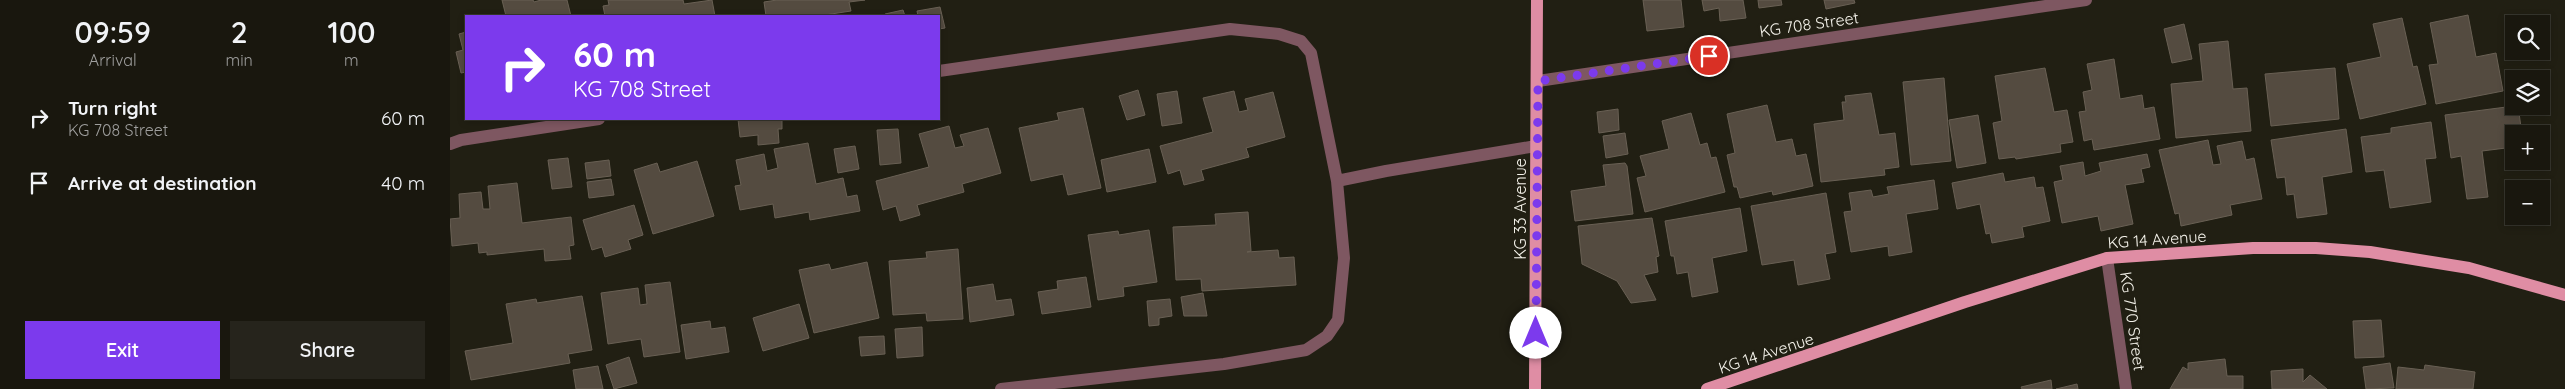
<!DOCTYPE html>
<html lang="en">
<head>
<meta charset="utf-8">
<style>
  body { margin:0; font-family:Quicksand,sans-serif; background:#26241c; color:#f1f3f6; height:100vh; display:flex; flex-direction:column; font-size:19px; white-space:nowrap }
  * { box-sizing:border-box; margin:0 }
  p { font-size:16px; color:#9f9f9e }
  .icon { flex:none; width:28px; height:28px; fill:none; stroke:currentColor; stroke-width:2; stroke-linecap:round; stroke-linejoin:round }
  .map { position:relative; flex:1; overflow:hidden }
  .drawer { display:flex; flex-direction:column; background:#19170e; width:450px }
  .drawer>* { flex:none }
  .hud { position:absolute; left:15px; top:15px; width:475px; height:105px; border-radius:0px; box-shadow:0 2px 8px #0003,0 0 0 1px #37362e; background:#7c3aed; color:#fff; overflow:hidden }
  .fabs { position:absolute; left:2055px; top:15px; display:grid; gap:10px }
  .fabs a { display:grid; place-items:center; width:45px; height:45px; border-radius:0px; background:#19170e; box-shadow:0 2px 8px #0003,0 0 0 1px #37362e; font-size:25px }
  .pin { position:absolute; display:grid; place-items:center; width:42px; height:42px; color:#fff; margin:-21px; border:2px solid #fff; border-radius:50%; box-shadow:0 1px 5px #0007 }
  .me { position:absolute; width:55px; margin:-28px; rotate:0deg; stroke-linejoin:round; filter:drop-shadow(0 0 4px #0008) }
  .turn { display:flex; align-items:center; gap:18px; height:105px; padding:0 25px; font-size:22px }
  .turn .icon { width:65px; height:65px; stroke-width:2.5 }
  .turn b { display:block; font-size:35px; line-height:42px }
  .eta { display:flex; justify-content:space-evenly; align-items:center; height:85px; text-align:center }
  .eta b { font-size:30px; font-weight:600; line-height:35px }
  .primary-button { display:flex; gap:10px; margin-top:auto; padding:10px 25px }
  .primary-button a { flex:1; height:58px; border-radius:0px; background:#7c3aed; color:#fff; font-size:20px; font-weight:600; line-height:58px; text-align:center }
  .primary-button a+a { background:#26241c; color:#f1f3f6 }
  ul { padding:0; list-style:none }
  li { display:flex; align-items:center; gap:15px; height:65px; padding:0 25px }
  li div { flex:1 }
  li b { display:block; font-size:19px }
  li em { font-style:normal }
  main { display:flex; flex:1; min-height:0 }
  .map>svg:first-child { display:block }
</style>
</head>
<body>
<main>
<section class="drawer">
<div class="eta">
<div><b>09:59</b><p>Arrival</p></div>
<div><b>2</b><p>min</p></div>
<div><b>100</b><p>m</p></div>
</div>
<ul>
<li><svg class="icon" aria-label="right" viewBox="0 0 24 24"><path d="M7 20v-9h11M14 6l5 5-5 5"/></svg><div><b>Turn right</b><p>KG 708 Street</p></div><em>60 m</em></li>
<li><svg class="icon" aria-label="arrive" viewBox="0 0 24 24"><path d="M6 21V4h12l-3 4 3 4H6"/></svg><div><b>Arrive at destination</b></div><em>40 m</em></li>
</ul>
<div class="primary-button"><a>Exit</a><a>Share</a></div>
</section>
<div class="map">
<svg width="2115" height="389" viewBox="0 0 2115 389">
  <rect width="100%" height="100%" fill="#211f13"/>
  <!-- building -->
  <path fill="#544b40" stroke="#696054" d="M52,0H83L84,2L91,0H117L121,16H56Z
    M158,0H233L234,4L262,0L265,16H275H155L153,6L159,5Z
    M327,0H415L399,2L401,11L368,16H316L314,2Z
    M1193,0H1231L1234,27L1197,31Z
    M1252,0H1293L1296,18L1270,21L1269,8L1254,11Z
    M1308,0H1331L1332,5L1309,8Z
    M1374,0H1404L1405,3L1376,9Z
    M490,7L495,28L489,29V16H468L467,11Z
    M453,10L455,16H435V14Z
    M2018,15L2026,57L2046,53L2053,91L1986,104L1979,65L1988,64L1980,23Z
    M1952,18L1963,67L1967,66L1976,104L1910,119L1897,64L1931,57L1923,24Z
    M1734,24L1742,59L1722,63L1714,29Z
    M16,32V72L11,73L6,52L13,50L9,34Z
    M1778,41L1783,89L1797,88L1801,131L1726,138L1721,84L1753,81L1749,44Z
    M1664,59L1670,99L1692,95L1694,109L1704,107L1710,139L1644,150L1642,139L1634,141L1629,112L1636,111L1633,92L1642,90L1637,64Z
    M1595,68L1604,112L1617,110L1623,142L1610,144L1611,152L1566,159L1565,157L1549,159L1543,123L1552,121L1545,76Z
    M1885,68L1889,119L1821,126L1815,74Z
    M1494,78L1501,161L1461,165L1453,82Z
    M688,90L695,115L677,120L669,96Z
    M727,91L732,123L712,126L707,94Z
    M784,91L789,112L798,110L795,99L823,92L835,137L796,148L799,157L751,170L754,180L734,185L730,170L718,174L710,146L763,132L753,98Z
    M1421,93L1429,135L1445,133L1449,167L1434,169L1435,175L1371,182L1364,124L1394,120L1392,102H1396L1395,96Z
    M1317,105L1326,142L1342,139L1346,156L1356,154L1363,186L1323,195L1322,191L1290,198L1287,187H1284L1277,155L1285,153L1277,114Z
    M2064,106H2068L2072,134H2064V147L2032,151L2038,197L2017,199L2011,156L2001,158L1995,115Z
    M633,108L651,188L618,195L613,174L581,181L569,128L609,120L607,113Z
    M1168,109L1169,130L1149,133L1147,112Z
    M1241,113L1250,145L1257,143L1261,158L1266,157L1275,192L1195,212L1187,178L1196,176L1190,156L1219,149L1212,121Z
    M1528,115L1536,163L1507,168L1499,120Z
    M288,119H332V129H328L329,143L308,145V135L290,137Z
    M1981,122L1986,158L1975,159L1981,202L1940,208L1934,170L1916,172L1911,137L1941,133V128Z
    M499,126L505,148L514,146L510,135L538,128L551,173L512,184L514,192L467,205L470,215L450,221L446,206L433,210L426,181L479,167L469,134Z
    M448,129L451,163L430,165L427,130Z
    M1896,129L1902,172L1872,177L1877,214L1847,218L1844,194L1837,195L1835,177L1827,178L1821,140Z
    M1175,133L1178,154L1156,158L1153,136Z
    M1758,140L1763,165L1771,164L1767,146L1792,141L1796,160L1804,158L1812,199L1780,205L1782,215L1731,226L1729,213L1725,214L1709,150Z
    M358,143L366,184L393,178L397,197L407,195L410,211L360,220L359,212L325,218L323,204L290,210L285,186L291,185L286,160L314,154L317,171L328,168L324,149Z
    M405,146L409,169L388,173L384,149Z
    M699,149L706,182L657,192L651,160Z
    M1697,154L1700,167L1691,169L1694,182L1675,185L1683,224L1651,231L1648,216L1612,223L1604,182L1613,180L1610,166L1633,162L1635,176L1651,171L1649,163Z
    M118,158L122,187L102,189L98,160Z
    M159,160L161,176L137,179L135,163Z
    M247,161L264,216L203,234L184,170L207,163L210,172Z
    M1175,163L1177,166L1183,214L1125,221L1121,191L1156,186L1153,165Z
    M1553,173L1555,182L1584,177L1586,188L1593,187L1600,221L1572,227L1574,237L1542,243L1540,233L1536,234L1530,204L1507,209L1502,183Z
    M161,179L164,195L139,198L137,182Z
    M1484,180L1488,209L1456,214L1462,252L1439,256L1438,246L1401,252L1394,212L1402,211L1399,193L1421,190L1423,197L1439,194L1437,187Z
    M67,183L72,223L121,217L124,245L119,246L121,259L95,261L94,249L37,255V252L29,253L28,243L2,246L0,219L10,218L9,194L31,192L33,209H40L38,186Z
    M1376,193L1386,252L1375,254L1380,279L1348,285L1344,260L1312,265L1301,206Z
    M184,205L193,235L178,240L181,249L155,257L152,247L142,250L133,220Z
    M1290,208L1297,251L1262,258L1268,292L1242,297L1238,272L1227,274L1224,256H1221L1215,221Z
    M798,212L801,251L797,252L828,250L829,258L844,257L846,285L752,291L751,279L726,280L723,227L766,225L765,214Z
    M1202,218L1209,256L1206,257L1208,272L1194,275L1206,300L1181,303L1167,281L1132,264L1128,226Z
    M699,230L707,282L673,287L674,296L648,300L638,235L668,231L669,235Z
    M508,249L513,319L477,321L476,313L443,315L439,261L477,258L476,252Z
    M417,262L429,318L364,333L349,270L379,264L381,270Z
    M636,277L641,307L592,314L588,292L608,289L607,281Z
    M220,282L230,352L194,357L191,339L158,344L151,293L188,288L190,305L197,304L195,285Z
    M543,284L546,301L561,299L564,315L520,322L517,288Z
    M753,293L757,316H734L731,297Z
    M132,296L142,350L118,354L120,363L21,380L15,351L63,343L56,304L86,299L87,303Z
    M720,299L722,316L709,318V325L699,326L697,301Z
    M349,304L359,338L313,351L303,318Z
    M1931,320L1934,357L1905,358L1903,321Z
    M260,321L261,329L275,327L279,352L236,359L231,325Z
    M472,327L473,356L447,358L445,329Z
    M434,336L435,354L411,356L409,337Z
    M179,357L187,383L164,389L156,365Z
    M1775,359L1777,376H1793V389H1720L1733,367L1738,370V363Z
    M1940,363L1944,388L1916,389L1913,367Z
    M1975,365L2025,372L2023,389H1946L1948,367L1974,370Z
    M148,366L153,389H126L123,370Z
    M1853,369V382L1860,375L1877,389H1822L1821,371Z
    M1601,380L1602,389H1572L1571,387Z
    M1627,384L1628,389H1606Z"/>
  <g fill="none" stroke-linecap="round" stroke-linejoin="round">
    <!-- minor -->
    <path stroke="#7e5761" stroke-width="12" d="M489,71L780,29L829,34L851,41L861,53L887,181L894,258L888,320L877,336L856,350L774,364L551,389
      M1088,81L1636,0
      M0,144L11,140L149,119
      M887,181L936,171L1086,146
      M1657,258L1676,389"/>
    <!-- major -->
    <path stroke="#df8da4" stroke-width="12" d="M1085,389L1087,0
      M1257,389L1515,302L1657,258L1803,248H1866L1920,252L2019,268L2115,295"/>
  </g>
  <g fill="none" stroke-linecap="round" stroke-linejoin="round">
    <!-- route -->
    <path stroke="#7c3aed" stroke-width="9" stroke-dasharray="0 16.2" d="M1086,333L1088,81L1259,56"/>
  </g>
  <g text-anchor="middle" stroke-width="5" stroke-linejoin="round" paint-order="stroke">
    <!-- street labels -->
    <g font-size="16" fill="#f4f2ea" stroke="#211f13">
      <text transform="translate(1359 24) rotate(-8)" y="6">KG 708 Street</text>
      <text transform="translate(1070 209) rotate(-90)" y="6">KG 33 Avenue</text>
      <text transform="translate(1707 239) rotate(-4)" y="6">KG 14 Avenue</text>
      <text transform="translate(1683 321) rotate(82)" y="6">KG 770 Street</text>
      <text transform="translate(1316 353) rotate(-18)" y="6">KG 14 Avenue</text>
    </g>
  </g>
</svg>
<div class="fabs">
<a><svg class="icon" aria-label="search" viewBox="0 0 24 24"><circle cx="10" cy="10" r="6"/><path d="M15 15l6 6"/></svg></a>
<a><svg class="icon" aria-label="layers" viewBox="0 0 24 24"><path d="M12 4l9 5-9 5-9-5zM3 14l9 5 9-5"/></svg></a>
<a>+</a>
<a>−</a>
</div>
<div class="pin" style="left:1259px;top:56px;background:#d93025"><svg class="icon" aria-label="arrive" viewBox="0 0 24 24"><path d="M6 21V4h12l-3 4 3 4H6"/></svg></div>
<svg class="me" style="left:1086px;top:333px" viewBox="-20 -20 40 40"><circle r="19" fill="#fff"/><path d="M0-13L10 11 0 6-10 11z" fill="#7c3aed"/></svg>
<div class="hud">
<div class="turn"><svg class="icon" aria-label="right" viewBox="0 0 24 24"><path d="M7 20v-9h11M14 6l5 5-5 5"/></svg><div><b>60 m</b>KG 708 Street</div></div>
</div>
</div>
</main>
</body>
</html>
